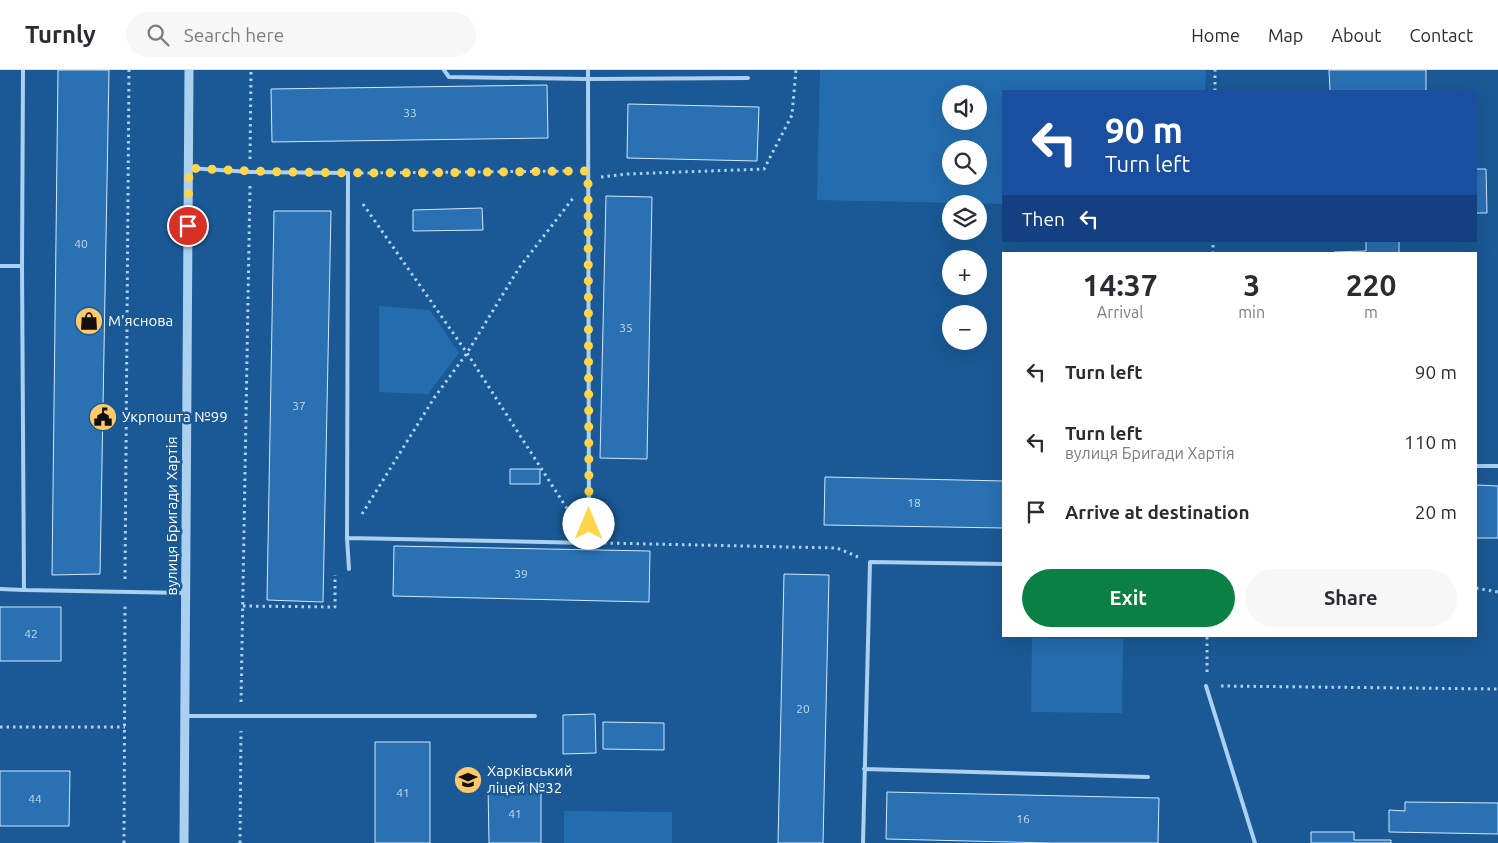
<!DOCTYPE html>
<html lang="en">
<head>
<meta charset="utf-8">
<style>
  body { margin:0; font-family:Ubuntu,sans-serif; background:#f7f7f7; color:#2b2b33; height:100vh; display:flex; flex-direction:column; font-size:19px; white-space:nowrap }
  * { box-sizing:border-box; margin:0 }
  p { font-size:16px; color:#7c7c81 }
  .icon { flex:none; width:28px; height:28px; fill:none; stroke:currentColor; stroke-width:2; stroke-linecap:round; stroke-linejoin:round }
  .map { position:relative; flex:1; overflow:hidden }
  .panel { position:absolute; left:1002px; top:182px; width:475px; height:385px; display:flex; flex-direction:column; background:#fff; border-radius:0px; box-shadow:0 5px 20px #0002 }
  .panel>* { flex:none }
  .banner { position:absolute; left:1002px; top:20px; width:475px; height:152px; border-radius:0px; box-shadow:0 5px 20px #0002; background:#1a4fa0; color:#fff; overflow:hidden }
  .tools { position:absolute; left:942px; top:15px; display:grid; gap:10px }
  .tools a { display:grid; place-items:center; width:45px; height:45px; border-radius:50%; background:#fff; box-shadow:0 5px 20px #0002; font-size:25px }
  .pin { position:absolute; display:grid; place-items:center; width:42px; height:42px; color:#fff; margin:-21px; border:2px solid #fff; border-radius:50%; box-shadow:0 1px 5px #0007 }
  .me { position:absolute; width:55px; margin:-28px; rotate:0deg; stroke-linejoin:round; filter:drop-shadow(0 0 4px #0008) }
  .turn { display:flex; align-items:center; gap:18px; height:105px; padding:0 20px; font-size:22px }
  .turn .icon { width:65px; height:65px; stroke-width:2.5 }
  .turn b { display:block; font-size:35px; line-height:42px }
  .then { display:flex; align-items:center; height:48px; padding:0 20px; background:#0003; gap:10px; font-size:19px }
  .eta { display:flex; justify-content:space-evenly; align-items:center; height:85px; text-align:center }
  .eta b { font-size:30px; font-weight:600; line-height:35px }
  .action { display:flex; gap:10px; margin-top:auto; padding:10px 20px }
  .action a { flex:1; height:58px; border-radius:30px; background:#0b8043; color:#fff; font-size:20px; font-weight:600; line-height:58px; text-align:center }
  .action a+a { background:#f7f7f7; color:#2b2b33 }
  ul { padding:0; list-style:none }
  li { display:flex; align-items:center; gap:15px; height:70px; padding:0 20px }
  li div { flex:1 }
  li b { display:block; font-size:19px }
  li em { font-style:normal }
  header { display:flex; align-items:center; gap:30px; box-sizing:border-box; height:70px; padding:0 25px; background:#fff; border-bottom:1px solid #e1e1e2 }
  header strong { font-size:24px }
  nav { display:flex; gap:28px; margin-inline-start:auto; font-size:18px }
  .search { width:350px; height:45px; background:#f7f7f7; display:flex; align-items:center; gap:12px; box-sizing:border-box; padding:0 18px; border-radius:28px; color:#7c7c81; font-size:19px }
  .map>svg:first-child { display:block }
</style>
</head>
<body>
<header>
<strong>Turnly</strong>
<div class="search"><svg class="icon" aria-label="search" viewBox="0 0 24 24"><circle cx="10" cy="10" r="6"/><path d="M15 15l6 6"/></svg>Search here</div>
<nav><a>Home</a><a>Map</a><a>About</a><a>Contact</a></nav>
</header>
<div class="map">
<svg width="1498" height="773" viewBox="0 0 1498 773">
  <rect width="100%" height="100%" fill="#1a5995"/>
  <!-- green -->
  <path fill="#236cae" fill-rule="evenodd" d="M820,0H1206L1205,21H1004V134L817,130ZM951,24H979V51H951ZM951,79H979V106H951Z
    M379,236L430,240L459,283L428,324L379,322Z
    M1032,568L1123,569L1122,643L1031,642Z
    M564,741L672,742V773H564Z"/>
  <!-- building -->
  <path fill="#2971b3" stroke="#d3e8fb" d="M58,0H109L100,504L52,505Z
    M1329,0H1426V21H1330Z
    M547,15L548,68L272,72L271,19Z
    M628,34L759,37L757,91L627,88Z
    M1476,99H1486L1487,143H1476Z
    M606,126L652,127L647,389L600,388Z
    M482,138L483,160L413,161V140Z
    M274,141H331L323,532L267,530Z
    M1366,171H1399V184H1334V182L1366,181Z
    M510,399H540V414H510Z
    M825,407L1004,411V458L824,455Z
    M1476,415L1498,416V468H1476Z
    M394,476L650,481L649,532L393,526Z
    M784,504L829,505L823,773H778Z
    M0,537H61V591H0Z
    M595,644L596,683L563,684V645Z
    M603,652L664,653V680L603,679Z
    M375,672H430V773H375Z
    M0,701H70L69,756H0Z
    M488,715H541V773H489Z
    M887,722L1159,728L1158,773H1050L886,769Z
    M1405,732L1498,733V764L1389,762V740L1405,741Z
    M1311,762H1354V770H1391V773H1311Z"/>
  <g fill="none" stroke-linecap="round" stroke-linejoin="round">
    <!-- path -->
    <path stroke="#acd0f0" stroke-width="3" stroke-dasharray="2.5 4" stroke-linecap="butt" d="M1215,21V0
      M250,89L251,0
      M361,103L575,101
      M601,107L627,104L764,99L792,45L796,0
      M363,134L467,283L575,451
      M1213,184V171
      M362,444L434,328L467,283L519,198L574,127
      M604,473L837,478L858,487
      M125,509L129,0
      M1476,518L1498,522
      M243,536L335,537V505
      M1207,602V566
      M1221,616L1498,619
      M241,632L250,116
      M0,657H125
      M124,773L125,536
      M240,773L241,661"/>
    <!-- service -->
    <path stroke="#acd0f0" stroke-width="4" d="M23,0L22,196L24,520L184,523
      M588,0V9L748,8
      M189,98L250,102L348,103L347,468L589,473L588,9L449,7L444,0
      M0,196H22
      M1476,396H1498
      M347,468L349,499
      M0,519L24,520
      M1206,616L1255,773
      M185,646H535
      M864,699L1148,707
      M863,773L870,492L1004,494"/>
    <!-- tertiary -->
    <path stroke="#acd0f0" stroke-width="9" d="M184,773L189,0"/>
  </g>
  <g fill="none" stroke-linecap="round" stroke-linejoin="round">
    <!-- route -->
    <path stroke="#ffd54a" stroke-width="9" stroke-dasharray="0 16.2" d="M188,156L189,98C322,106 455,102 588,101L589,454"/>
  </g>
  <!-- icons -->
  <defs>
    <symbol id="shop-disc" viewBox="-11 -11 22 22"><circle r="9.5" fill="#ffc96b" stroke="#1a5995"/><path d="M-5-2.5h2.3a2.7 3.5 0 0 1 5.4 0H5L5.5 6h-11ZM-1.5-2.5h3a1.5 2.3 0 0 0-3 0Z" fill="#111"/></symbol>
    <symbol id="civic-disc" viewBox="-11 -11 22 22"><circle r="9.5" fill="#ffc96b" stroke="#1a5995"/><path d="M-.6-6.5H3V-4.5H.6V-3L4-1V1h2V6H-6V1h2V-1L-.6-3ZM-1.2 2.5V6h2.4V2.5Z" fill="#111"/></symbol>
    <symbol id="school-disc" viewBox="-11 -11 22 22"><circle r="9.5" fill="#ffc96b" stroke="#1a5995"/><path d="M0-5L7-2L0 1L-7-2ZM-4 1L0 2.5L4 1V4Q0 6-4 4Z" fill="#111"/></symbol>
  </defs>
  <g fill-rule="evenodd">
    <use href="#shop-disc" x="73" y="235" width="32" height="32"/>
    <use href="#civic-disc" x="87" y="331" width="32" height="32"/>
    <use href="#school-disc" x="452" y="694" width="32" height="32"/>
  </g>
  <g text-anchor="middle" stroke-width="5" stroke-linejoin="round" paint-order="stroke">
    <!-- number labels -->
    <g font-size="12" fill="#cadcec">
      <text x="410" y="47">33</text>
      <text x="81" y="178">40</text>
      <text x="626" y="262">35</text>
      <text x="299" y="340">37</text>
      <text x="914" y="437">18</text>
      <text x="521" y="508">39</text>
      <text x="31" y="568">42</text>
      <text x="803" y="643">20</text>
      <text x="403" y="727">41</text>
      <text x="35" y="733">44</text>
      <text x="515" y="748">41</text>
      <text x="1023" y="753">16</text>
    </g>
    <!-- poi labels -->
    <g font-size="15" fill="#fff" stroke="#1a5995" text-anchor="start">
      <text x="108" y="256">М'яснова</text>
      <text x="122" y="352">Укрпошта №99</text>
      <text x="487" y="706">Харківський<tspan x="487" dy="17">ліцей №32</tspan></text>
    </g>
    <!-- street labels -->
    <g font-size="15" fill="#fff" stroke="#1a5995">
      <text transform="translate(172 446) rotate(-90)" y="5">вулиця Бригади Хартія</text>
    </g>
  </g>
</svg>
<div class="tools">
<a><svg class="icon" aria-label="sound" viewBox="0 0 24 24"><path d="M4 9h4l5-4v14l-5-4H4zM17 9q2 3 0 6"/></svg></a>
<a><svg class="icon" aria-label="search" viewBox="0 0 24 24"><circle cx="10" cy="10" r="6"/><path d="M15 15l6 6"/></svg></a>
<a><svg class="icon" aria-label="layers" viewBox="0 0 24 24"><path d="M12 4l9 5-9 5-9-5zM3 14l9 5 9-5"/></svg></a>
<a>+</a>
<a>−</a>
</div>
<div class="pin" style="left:188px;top:156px;background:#d93025"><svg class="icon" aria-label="arrive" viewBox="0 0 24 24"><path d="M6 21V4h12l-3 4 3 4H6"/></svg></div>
<svg class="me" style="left:589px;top:454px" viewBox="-20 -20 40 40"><circle r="19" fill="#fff"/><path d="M0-13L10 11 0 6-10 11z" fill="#ffd54a"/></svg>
<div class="banner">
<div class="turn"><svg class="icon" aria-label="left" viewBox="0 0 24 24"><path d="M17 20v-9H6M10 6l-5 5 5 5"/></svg><div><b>90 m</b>Turn left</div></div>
<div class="then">Then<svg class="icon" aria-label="left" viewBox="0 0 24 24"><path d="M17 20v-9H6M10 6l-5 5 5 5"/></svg></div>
</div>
<section class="panel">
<div class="eta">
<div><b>14:37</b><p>Arrival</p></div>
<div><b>3</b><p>min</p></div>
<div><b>220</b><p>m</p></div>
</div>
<ul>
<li><svg class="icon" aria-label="left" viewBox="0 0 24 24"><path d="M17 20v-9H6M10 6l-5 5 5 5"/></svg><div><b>Turn left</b></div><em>90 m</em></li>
<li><svg class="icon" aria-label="left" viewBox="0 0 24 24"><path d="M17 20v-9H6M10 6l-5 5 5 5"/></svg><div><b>Turn left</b><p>вулиця Бригади Хартія</p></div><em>110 m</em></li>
<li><svg class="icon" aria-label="arrive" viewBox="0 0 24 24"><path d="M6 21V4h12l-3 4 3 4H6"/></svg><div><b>Arrive at destination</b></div><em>20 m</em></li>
</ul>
<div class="action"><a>Exit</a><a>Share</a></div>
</section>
</div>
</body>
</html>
